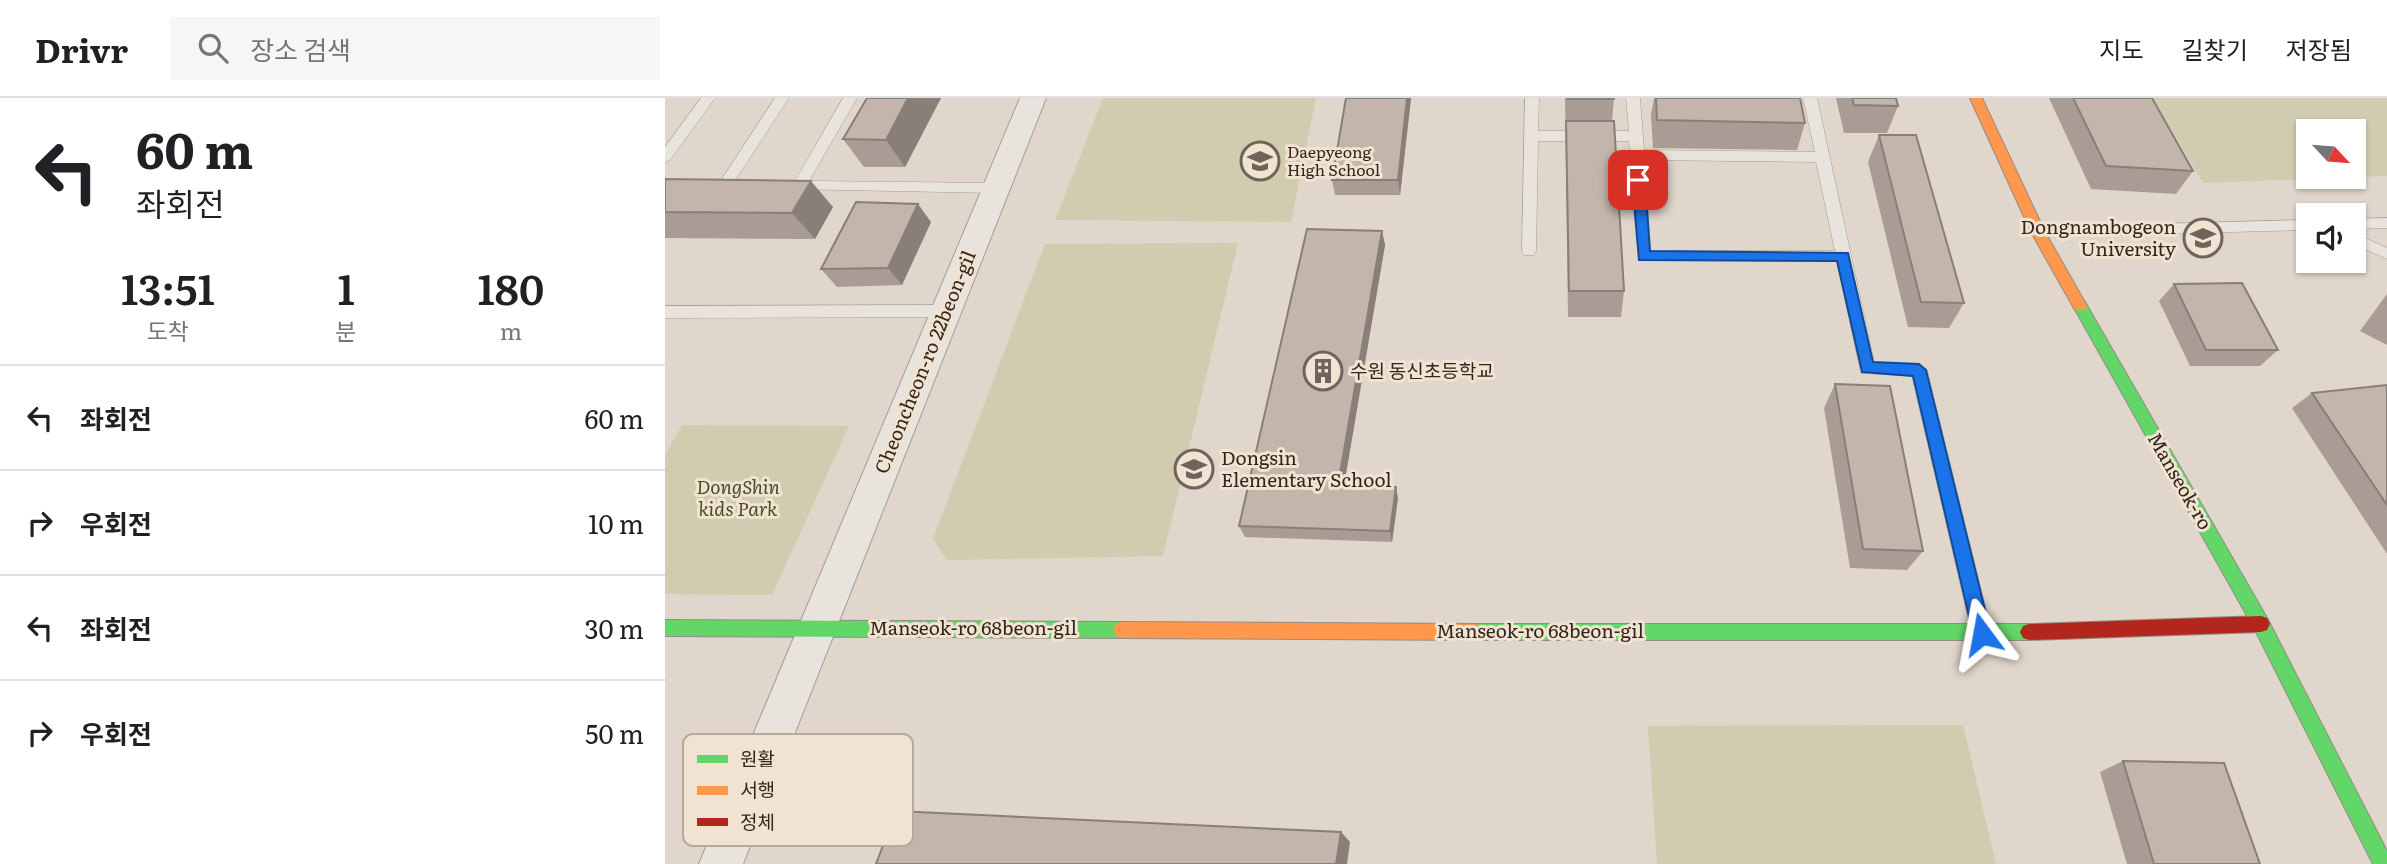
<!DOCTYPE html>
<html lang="ko">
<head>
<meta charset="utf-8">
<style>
  body { margin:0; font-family:Literata,"Noto Sans KR",serif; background:#f6f6f6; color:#202124; height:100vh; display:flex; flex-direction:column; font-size:26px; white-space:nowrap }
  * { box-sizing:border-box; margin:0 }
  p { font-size:23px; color:#757577 }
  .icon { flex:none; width:38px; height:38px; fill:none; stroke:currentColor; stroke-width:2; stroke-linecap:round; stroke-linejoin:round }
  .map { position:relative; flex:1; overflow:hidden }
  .panel { display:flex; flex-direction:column; background:#fff; width:665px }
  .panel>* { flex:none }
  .guide { background:#fff; color:#202124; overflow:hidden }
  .needle { width:46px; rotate:116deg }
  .fabs { position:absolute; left:1631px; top:21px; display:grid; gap:14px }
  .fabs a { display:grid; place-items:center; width:70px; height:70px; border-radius:0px; background:#fff; box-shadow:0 2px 5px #0004; font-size:35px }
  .pin { position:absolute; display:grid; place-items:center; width:60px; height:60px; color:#fff; margin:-30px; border-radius:14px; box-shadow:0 4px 10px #0006 }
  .me { position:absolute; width:77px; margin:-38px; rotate:347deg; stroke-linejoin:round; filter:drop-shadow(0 0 5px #0008) }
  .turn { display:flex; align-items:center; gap:24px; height:147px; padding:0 21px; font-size:32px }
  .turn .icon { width:91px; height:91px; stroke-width:2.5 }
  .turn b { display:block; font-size:49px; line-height:60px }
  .eta { display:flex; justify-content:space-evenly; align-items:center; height:119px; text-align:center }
  .eta b { font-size:42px; font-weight:600; line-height:49px }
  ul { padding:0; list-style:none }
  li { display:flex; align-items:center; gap:21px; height:105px; padding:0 21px; border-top:2px solid #e0e0e0 }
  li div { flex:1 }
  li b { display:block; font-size:26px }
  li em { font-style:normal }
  header { display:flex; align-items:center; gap:42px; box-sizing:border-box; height:98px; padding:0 35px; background:#fff; border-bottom:2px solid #e0e0e0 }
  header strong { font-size:33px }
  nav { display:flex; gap:38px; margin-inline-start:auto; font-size:24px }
  .search { width:490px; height:63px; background:#f6f6f6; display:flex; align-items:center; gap:18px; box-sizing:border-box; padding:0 24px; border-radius:0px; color:#757577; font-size:26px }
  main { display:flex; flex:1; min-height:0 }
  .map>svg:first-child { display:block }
</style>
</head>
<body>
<header>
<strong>Drivr</strong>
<div class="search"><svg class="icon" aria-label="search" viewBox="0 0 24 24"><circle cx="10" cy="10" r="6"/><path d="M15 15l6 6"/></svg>장소 검색</div>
<nav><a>지도</a><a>길찾기</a><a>저장됨</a></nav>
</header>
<main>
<section class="panel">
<div class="guide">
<div class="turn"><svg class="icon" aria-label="left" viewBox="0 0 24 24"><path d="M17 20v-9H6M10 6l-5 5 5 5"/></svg><div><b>60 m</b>좌회전</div></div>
</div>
<div class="eta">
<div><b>13:51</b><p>도착</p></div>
<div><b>1</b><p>분</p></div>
<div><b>180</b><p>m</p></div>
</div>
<ul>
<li><svg class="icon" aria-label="left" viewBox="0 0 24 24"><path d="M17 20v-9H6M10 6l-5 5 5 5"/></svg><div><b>좌회전</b></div><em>60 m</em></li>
<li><svg class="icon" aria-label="right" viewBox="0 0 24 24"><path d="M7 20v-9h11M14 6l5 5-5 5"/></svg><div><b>우회전</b></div><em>10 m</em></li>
<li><svg class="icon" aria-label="left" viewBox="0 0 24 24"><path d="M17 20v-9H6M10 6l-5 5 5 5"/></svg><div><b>좌회전</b></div><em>30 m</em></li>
<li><svg class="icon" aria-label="right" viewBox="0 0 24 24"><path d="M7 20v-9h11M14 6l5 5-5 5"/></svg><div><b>우회전</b></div><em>50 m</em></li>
</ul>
</section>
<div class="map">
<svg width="1722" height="766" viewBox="0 0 1722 766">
  <rect width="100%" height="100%" fill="#e0d6cb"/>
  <!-- green -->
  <path fill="#d1ccaf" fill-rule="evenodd" d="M438,0H651L626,124L390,122Z
    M1487,0H1722V78L1538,85ZM1689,33V79H1643V33Z
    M573,145L498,458L282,462L268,441L380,146Z
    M17,327L184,328L107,497L0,496V357Z
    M1298,627L1331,766H992L983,628Z"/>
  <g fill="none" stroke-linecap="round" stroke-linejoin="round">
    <defs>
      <path id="lane" d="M36,0H50L5,62L0,64V49Z
        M110,0H124L65,90H55V84Z
        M178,0H192L144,83L331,85L338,90L331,95L124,91L122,88L130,83Z
        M860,0H874L873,33H964L961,0H975L979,52L1150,54L1138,0H1152L1209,264L1254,266L1262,272L1327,536L1324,542L1317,545L1310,542L1307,536L1247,278L1196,275L1172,163L974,162L964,43H873L871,153L869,157H859L857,153ZM979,62L1151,64L1170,153H986Z
        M1722,120V130L1689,131V121Z
        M1643,122V132L1373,139L1366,134L1373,129Z
        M1689,135L1722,150V161L1689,146Z
        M279,207L287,213L279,219L0,220V208Z"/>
      <path id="street" d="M355,0H381L78,766H34Z"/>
      <path id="fast" d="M1415,203L1420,204L1602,520L1722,753V766H1708L1590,532L1408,208Z
        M0,522L457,524L463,526L466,532L463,538L457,540L0,538Z
        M811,526H1364L1370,528L1373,534L1370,540L1364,542H811L805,540L802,534L805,528Z"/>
      <path id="slow" d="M1305,0H1317L1380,134L1422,208L1420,212H1410L1366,134Z
        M457,524L811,526L817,528L820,534L817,540L811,542L457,540L451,538L448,532L451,526Z"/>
      <path id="jam" d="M1596,518L1602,520L1605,526L1602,532L1596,534L1364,542L1358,540L1355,534L1358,528L1364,526Z"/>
    </defs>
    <!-- lane casing -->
    <use href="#lane" stroke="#a59c95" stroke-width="1"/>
    <!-- street casing -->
    <use href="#street" stroke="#a59c95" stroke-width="2"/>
    <!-- fast casing -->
    <use href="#fast" stroke="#958c84" stroke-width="2"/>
    <!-- slow casing -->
    <use href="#slow" stroke="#958c84" stroke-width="2"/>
    <!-- jam casing -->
    <use href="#jam" stroke="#958c84" stroke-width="2"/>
    <!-- lane -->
    <use href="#lane" fill="#e8e3dc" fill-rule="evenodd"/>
    <!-- street -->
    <use href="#street" fill="#e8e3dc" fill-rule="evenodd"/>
    <!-- fast -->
    <use href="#fast" fill="#63d668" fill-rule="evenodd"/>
    <!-- slow -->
    <use href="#slow" fill="#ff974d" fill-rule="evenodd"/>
    <!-- jam -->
    <use href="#jam" fill="#b3261e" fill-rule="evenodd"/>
  </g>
  <!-- wall -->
  <path fill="#a89c94" d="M202,0H276L240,69H199L178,41Z
    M746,0L735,97H670L667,82Z
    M900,0H949L947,23L959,193L956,219H903Z
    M989,0H1135L1140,25L1132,52L988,50L986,17Z
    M1171,0H1231L1233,8L1222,35H1179Z
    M1384,0H1487L1528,73L1511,96L1426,91Z
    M1214,37L1299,205L1284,230L1243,229L1203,64Z
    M0,81L168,109L150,141L0,140Z
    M266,124L237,187L172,189L156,171Z
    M717,133L720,147L679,387L733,400L727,444L580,439L574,428Z
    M1509,186L1613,252L1595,268H1525L1494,203Z
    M1722,196V247L1695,233Z
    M1170,286L1258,453L1242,472L1185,470L1159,310Z
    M1722,287V456L1627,310L1647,295Z
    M1458,663L1595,766H1462L1435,674Z"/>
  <!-- shaded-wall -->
  <path fill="#887f78" d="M243,0H276L240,69L221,42Z
    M742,0H746L735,97L733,82Z
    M146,83L168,109L150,141L127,115Z
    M253,106L266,124L237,187L223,170Z
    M717,133L720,147L677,399L673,387Z
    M731,389L733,400L727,444L725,433Z
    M676,734L685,744L682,766H671Z"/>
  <!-- building -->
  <path fill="#c3b5ac" stroke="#887f78" stroke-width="2" d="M202,0H243L221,42L178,41Z
    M681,0H742L733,82H667Z
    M902,0H949V1H903Z
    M991,0H1135L1140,25L992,22Z
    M1187,0H1231L1233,8L1189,7Z
    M1408,0H1487L1528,73L1441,68Z
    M901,23H949L959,193H904Z
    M1214,37H1251L1299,205L1256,204Z
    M0,81L146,83L127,115L0,114Z
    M191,104L253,106L223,170L156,171Z
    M642,131L717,133L673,387L731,389L725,433L574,428Z
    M1577,185L1613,252H1541L1509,186Z
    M1170,286L1225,288L1258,453L1198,451Z
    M1722,287V407L1647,295Z
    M1458,663L1559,665L1595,766H1489Z
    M231,713L676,734L671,766H211Z"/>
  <!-- route -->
  <path fill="#1a73e8" stroke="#114b97" stroke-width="2" d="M973,78L980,82L985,153L1183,155L1208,264L1254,266L1261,272L1326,536L1323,542H1311L1308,536L1248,278L1197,274L1172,163L974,162L967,82Z"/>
  <!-- icons -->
  <defs>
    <symbol id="school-ring" viewBox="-11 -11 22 22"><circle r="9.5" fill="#f0e3d1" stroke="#6f635b" stroke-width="1.5"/><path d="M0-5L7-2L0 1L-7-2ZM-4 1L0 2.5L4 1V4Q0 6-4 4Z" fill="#6f635b"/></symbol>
    <symbol id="university-ring" viewBox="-11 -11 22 22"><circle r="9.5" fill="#f0e3d1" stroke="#6f635b" stroke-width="1.5"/><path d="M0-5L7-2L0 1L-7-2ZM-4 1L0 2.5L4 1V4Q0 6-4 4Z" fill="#6f635b"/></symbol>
    <symbol id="building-ring" viewBox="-11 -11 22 22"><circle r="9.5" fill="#f0e3d1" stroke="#6f635b" stroke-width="1.5"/><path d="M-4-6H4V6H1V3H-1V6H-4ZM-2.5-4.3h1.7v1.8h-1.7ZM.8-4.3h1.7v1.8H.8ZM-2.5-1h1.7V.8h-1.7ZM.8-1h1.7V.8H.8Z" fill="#6f635b"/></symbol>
  </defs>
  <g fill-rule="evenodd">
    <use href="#school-ring" x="573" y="41" width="44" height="44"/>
    <use href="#university-ring" x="1516" y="118" width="44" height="44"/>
    <use href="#building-ring" x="636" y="251" width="44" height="44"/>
    <use href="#school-ring" x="507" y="349" width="44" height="44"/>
  </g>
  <g text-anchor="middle" stroke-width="6" stroke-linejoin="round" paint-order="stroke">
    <!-- far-poi labels -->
    <g font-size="16" fill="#32251e" stroke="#f0e3d1" text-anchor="start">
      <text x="622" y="60">Daepyeong<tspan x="622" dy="18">High School</tspan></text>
    </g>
    <!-- poi labels -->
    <g font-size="19" fill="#32251e" stroke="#f0e3d1" text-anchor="start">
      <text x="1511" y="136" text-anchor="end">Dongnambogeon<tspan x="1511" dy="22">University</tspan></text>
      <text x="685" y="280">수원 동신초등학교</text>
      <text x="556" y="367">Dongsin<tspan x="556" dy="22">Elementary School</tspan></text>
    </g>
    <!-- street labels -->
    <g font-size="19" fill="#32251e" stroke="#f0e3d1">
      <text transform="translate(260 264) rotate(-68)" y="7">Cheoncheon-ro 22beon-gil</text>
      <text transform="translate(1515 383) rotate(60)" y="7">Manseok-ro</text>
      <text x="308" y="537">Manseok-ro 68beon-gil</text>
      <text x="875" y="540">Manseok-ro 68beon-gil</text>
    </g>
    <!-- park labels -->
    <g font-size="19" font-style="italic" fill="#484c27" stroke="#f0e3d1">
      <text x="73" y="396">DongShin<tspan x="73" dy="22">kids Park</tspan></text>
    </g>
  </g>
  <!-- legend -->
  <rect x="18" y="636" width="230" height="112" rx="10" fill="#f0e3d1" stroke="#b7aa9b" stroke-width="2"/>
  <rect x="32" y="657" width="31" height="8" fill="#63d668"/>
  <rect x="32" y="688" width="31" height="9" fill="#ff974d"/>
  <rect x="32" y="720" width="31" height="8" fill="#b3261e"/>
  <g font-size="19" fill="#32251e">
    <text x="75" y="668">원활</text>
    <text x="75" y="699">서행</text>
    <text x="75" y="731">정체</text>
  </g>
</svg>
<div class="fabs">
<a><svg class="needle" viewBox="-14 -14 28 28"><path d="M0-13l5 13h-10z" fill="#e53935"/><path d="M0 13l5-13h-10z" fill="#757577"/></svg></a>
<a><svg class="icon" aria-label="sound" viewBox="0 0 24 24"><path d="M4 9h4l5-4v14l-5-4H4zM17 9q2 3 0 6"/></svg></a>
</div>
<div class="pin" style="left:973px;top:82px;background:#d93025"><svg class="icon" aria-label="arrive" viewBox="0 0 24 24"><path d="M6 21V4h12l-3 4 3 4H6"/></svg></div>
<svg class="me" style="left:1317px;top:536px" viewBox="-20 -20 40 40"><path d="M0-17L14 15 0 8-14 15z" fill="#1a73e8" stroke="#fff" stroke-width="4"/></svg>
</div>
</main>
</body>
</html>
